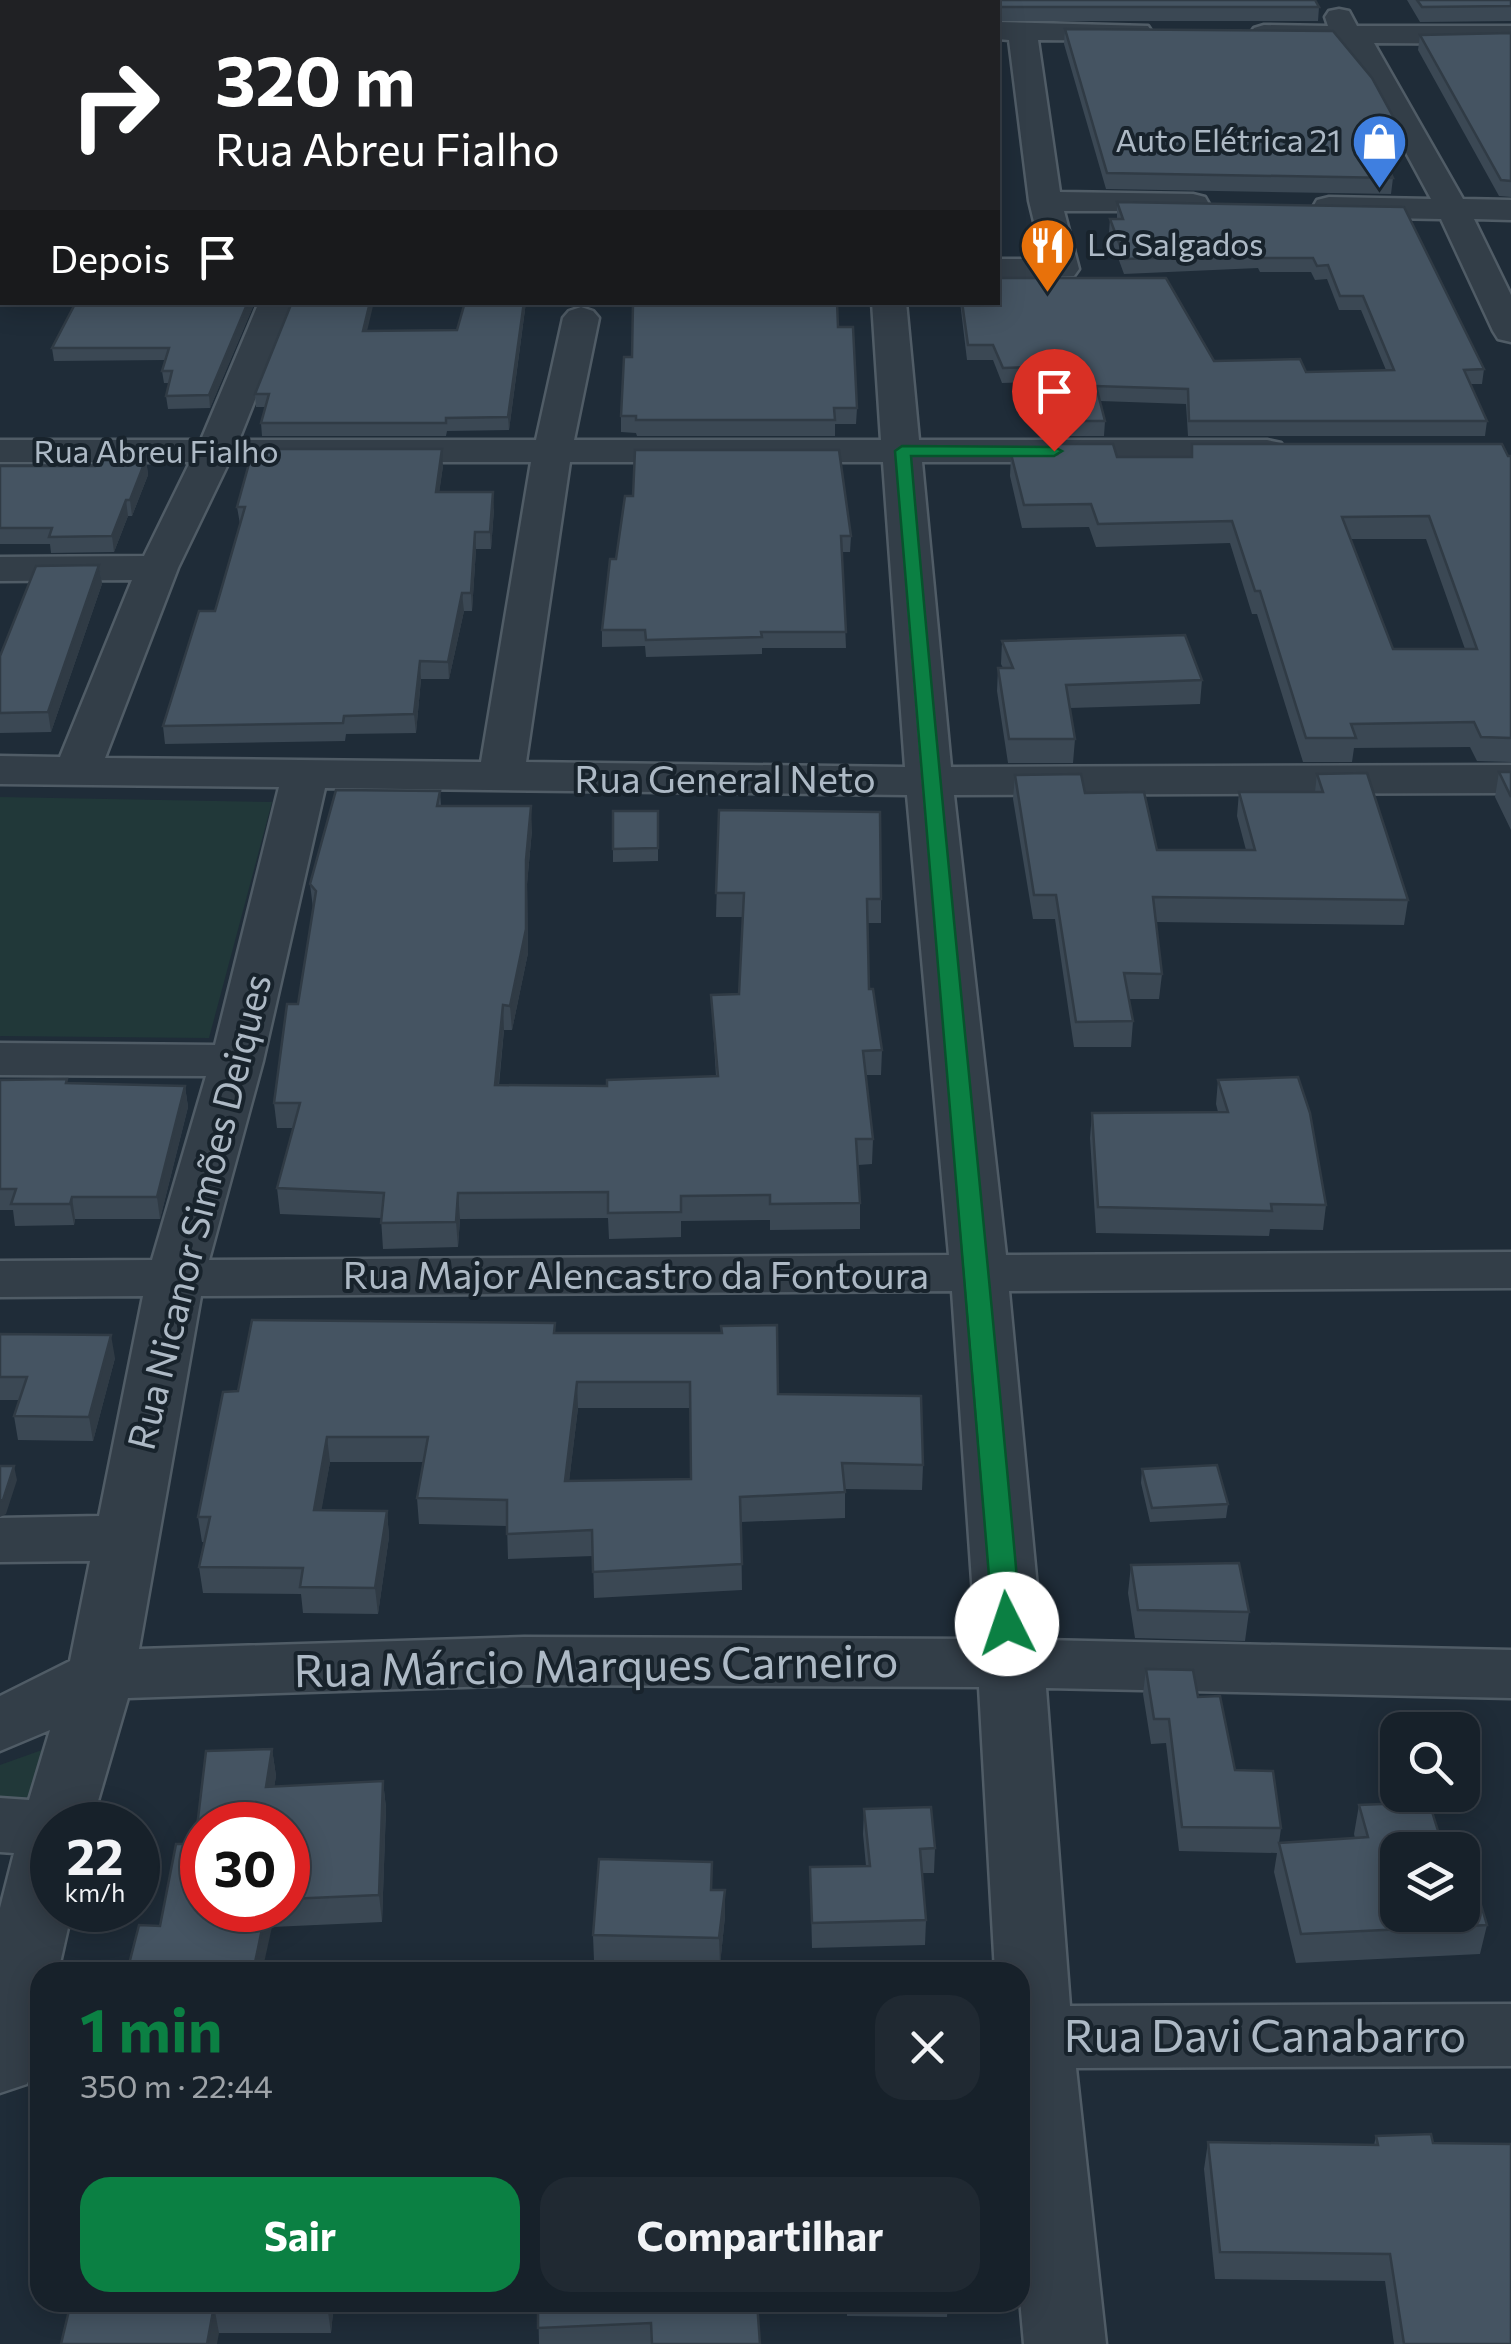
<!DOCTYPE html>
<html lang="pt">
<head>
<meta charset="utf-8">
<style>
  body { margin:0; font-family:Commissioner,sans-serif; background:#202932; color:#f1f3f6; height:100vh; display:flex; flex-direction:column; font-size:38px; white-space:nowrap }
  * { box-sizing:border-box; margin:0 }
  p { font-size:32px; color:#9ea3a8 }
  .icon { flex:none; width:55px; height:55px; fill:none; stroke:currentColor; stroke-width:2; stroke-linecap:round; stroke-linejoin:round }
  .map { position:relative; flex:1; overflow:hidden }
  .panel { position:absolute; left:30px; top:1962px; width:1000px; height:350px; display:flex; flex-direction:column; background:#17212a; border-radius:30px; box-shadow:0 5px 25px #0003,0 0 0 2px #363e47 }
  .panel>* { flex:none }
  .banner { position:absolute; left:0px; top:0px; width:1000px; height:305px; box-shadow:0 5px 25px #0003,0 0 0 2px #363e47; background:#202124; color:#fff; overflow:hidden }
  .tools { position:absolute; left:1380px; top:1712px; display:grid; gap:20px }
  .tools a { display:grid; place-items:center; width:100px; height:100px; border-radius:20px; background:#17212a; box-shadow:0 5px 25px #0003,0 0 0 2px #363e47; font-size:50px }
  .speed { position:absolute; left:30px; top:1802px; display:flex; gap:20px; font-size:50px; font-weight:700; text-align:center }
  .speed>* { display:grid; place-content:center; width:130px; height:130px; border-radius:50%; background:#17212a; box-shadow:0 5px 25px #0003,0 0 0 2px #363e47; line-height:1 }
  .speed small { font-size:25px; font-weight:400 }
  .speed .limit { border:15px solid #d22; background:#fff; color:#111 }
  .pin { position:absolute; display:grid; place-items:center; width:85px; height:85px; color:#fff; margin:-102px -42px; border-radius:50% 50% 50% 0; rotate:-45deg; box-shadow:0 0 10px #0007 }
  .pin .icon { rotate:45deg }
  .me { position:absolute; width:110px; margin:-55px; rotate:356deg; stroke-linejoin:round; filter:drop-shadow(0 0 8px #0008) }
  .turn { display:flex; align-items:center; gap:35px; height:210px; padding:0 50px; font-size:45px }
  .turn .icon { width:130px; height:130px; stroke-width:2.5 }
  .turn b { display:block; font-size:70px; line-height:85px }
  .then { display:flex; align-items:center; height:95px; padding:0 50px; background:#0003; gap:20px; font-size:38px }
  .round { display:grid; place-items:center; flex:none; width:105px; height:105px; border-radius:30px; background:#202932 }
  .overview { display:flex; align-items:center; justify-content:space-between; height:170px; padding:0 50px }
  h1 { font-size:60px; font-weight:700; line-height:75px; color:#0b8043 }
  .cta { display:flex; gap:20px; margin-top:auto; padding:20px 50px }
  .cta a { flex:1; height:115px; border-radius:30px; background:#0b8043; color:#fff; font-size:40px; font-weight:700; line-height:115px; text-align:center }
  .cta a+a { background:#202932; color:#f1f3f6 }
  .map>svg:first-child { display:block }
</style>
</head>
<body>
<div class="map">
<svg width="1511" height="2344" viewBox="0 0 1511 2344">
  <rect width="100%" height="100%" fill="#1f2c38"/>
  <!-- green -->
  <path fill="#213839" d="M0,797L272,802L209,1038L0,1036Z
    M56,1745L27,1806L0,1809V1765Z"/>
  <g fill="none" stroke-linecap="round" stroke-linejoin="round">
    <defs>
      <path id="minor" d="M849,0H877V2H849Z
        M1339,9L1349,11L1357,26H1511V44L1374,43L1463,199L1511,200V220L1474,219L1511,295V342L1498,339L1493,331L1441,219L1329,217L1317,214L1313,207L1317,200L1329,197L1431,199L1354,56L1336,43H1264L1254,40L1250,34L1254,28L1264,25L1328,26L1325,17L1329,11Z
        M998,22L1148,26L1152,32L1148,38L1138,41L1038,40L1060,192L1193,194L1205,197L1209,204L1205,211H1064L1079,269L1074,276L998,279V259H1043L1029,201L1009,40L998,39Z
        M259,302H294L239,440H536L563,318L569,311L581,307L593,311L599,318L574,440H881L872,302H906L919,440H1267L1281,443L1286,451L1281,459L1267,462H922L951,767L1511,765V793L954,795L1006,1255L1511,1252V1288L1009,1291L1042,1640L1511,1650V1698L1046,1688L1070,2006L1511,2004V2066L1076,2068L1106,2344H1024L1020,2299V1972H995L979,1687L524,1685L128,1698L91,1825H52V1910H72L58,1972H40V2052L27,2084L0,2093V1908L14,1853L0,1852V1798L29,1800L50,1730L0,1751V1696L70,1661L90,1561L0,1562V1518L99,1516L143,1296L0,1297V1261L152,1260L206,1076L0,1075V1043L215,1045L279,787L0,784V756L60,757L132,580L0,581V557L144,556L190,462H0V440H201ZM229,462H531L481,762L105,758L178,568ZM570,462H883L905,767L526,762ZM325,788L907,795L949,1255L209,1260L263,1061ZM952,1291L976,1639L524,1637L139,1649L201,1296Z"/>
    </defs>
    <!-- minor casing -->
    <use href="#minor" stroke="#505c66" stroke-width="5"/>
    <!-- minor -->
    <use href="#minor" fill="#333e48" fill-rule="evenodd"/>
  </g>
  <!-- wall -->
  <path fill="#3b4854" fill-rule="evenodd" d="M444,0H846L845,2H444Z
    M880,0H1315L1319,7L1318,21H998V2H902L901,0Z
    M1407,0H1511V21L1420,22Z
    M1065,29L1402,133L1400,149H1380L1393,178L1391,194L1106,189L1064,44Z
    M1511,33V197L1499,196L1418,50L1420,35Z
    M1117,202L1404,207L1484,369L1482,384H1470L1487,421L1485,436H1188L1186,404L1100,401L1105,421L1104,436H1047L1034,382L1002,383L993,360H967L960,302H998L1214,361L1306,372L1386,370L1361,310H1339L1327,279L1315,280L1311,272H1260L1258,268L1124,274L1109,233L1110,219H1117Z
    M255,302L210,408L168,409L166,396L169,383H164L162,371L165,360L54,361L52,348Z
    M526,302L509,430L447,431L446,436H262L261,423L266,407H256L255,394L367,331L457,330Z
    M838,327L857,408L856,424H835V436H637L636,433L621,432V416L632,357Z
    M1055,444L1117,457H1191L1192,444L1511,456V762L1477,761L1470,747L1354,748L1352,762H1303L1257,614H1252L1230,543L1096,547L1089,527L1022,528L1010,476L1011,454H1054ZM1350,539H1426L1465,649H1393Z
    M146,459L148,475L132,516H128L114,552L51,553L50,544H0V466H95Z
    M443,466L439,492L494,509L491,549H476L472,611H464L449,679H421L416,733L346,734L345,741L165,744L163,726L215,611L240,524L237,507Z
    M851,536L850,552H842L846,648H762V654L646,657L645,646L602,647V630L616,559Z
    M99,565L102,584L51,732L0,733V656Z
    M1002,641L1202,680L1200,704L1070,708L1075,739L1073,763H1008L997,691L998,668H1003L1001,664Z
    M1499,772H1511V830L1495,797Z
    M1317,774L1408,900L1404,925L1156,922L1162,974L1159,999H1129L1133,1021L1131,1047H1074L1055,919H1033L1013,799L1015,775L1085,793L1157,850H1246L1237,816L1239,792H1315Z
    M440,791L441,806L532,830L527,884L528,953L512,1030H504L499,1085L607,1086L716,1076L711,995L739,994L743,917H716L719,810L881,899V923H868L869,989L882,1050L881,1075H866L873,1139L872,1164L858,1165L860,1203V1229L770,1230V1220L681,1221V1237L609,1239L608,1218L460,1219L458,1247L383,1249L381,1218L280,1214L277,1188L294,1128H277L274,1103L298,1004L313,908L310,884Z
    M613,811H658V861L613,862Z
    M0,1080L185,1086L188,1107L160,1219H75L74,1225L15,1226L13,1210H0Z
    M1218,1080L1326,1205L1323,1230L1270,1229L1269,1236L1096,1233L1090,1138L1092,1113L1218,1112L1216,1104Z
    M556,1333L778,1394L923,1465L922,1490L845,1489V1518L741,1522L742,1590L594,1598L593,1556L508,1559L507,1526L419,1524L417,1498L423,1462H330L321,1510L387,1511L389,1537L378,1614L303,1613L301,1594L203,1593L199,1567L204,1542H202L198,1517L238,1391ZM578,1408H690L691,1479L569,1481Z
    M0,1334L115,1358L93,1441L18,1440L14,1416L19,1400H0Z
    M1142,1469L1228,1504L1226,1518L1150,1522L1141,1483Z
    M1131,1565L1249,1612L1245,1641L1135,1638L1128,1593Z
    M1146,1669L1198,1697L1235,1770L1281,1828L1279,1843L1355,1838L1354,1834L1359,1805L1398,1850L1487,1925L1480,1954L1296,1963L1274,1872L1277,1853L1179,1851L1166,1743L1151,1744L1143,1694Z
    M272,1749L276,1776L274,1787L383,1781L386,1808L382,1922L272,1927L160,1926L195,1844ZM288,1825V1910H202Z
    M864,1809L935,1848L934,1873H922L926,1920L925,1945L812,1948L810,1867L866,1866L863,1834Z
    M712,1890H725V1916L720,1965L594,1961L593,1935Z
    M1376,2136L1433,2143L1511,2344H1394L1385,2281L1215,2279L1204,2169L1208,2142L1374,2145Z
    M71,2302H334L331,2333H219Z
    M538,2302L760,2344H539Z
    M847,2302H948L947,2317L847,2316Z"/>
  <!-- shaded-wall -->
  <path fill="#303b45" d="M248,302H255L210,408L209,395Z
    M370,302H374L364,344L363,331Z
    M524,302H526L509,430L508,417Z
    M442,449L443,466L437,509L436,492Z
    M146,459L148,475L132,516L130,500Z
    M493,492L494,509L491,549L490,532Z
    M126,500L128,516L114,552L112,536Z
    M475,532L476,549L472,611L471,593Z
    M99,565L102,584L51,732L48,712Z
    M462,593L464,611L449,679L448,662Z
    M420,661L421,679L416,733L414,714Z
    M531,806L532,830L527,884L528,953L512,1030L510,1006Z
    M503,1005L504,1030L496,1110L495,1085Z
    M185,1086L188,1107L160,1219L157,1197Z
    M458,1193L460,1219L458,1247L456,1222Z
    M72,1197L75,1219L74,1225L70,1204Z
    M111,1335L115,1358L93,1441L89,1417Z
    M577,1382L578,1408L566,1507L565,1481Z
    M327,1437L330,1462L317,1536L314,1510Z
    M14,1466L17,1480L6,1514L0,1517V1501Z
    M387,1511L389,1537L378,1614L375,1588Z
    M272,1749L276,1776L270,1814L266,1787Z
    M383,1781L386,1808L382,1922L379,1895Z
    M725,1890V1916L720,1965L719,1938Z
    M266,1910H270L272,1927L262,1972H253Z
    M327,2302H334L331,2333L327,2305Z
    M214,2306L219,2333L217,2344H207Z"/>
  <!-- building -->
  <path fill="#455462" stroke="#303b45" stroke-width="2.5" fill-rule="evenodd" d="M0,0H354L353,2H2V11L0,9Z
    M501,0H835V2H500Z
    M957,0H1315L1319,7H998V2H958Z
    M1417,0H1511V6L1422,7Z
    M1065,29L1333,31L1372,78L1402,133L1372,134L1393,178L1107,173Z
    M2,30V213L0,212V32Z
    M1511,33V181L1501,180L1420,35Z
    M1117,202L1404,207L1484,369L1464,370L1487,421H1189L1188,389L1096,386L1105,421H1047L1034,367L1003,368L993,345H968L962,302H998V278H1166L1214,361L1300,359L1306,372L1394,370L1363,296H1340L1328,265L1317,266L1313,258H1261L1260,254L1125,259L1110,219H1123Z
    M76,302H248L209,395L166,396L172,371H162L169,348H52Z
    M292,302H370L363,331L457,330L465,302H524L508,417L446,418V423H261L269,394H255Z
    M633,302H837L838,327H853L857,408H834L835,420H636V416H621L624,357H632Z
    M1055,444H1113L1117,457H1192V444H1502L1508,456H1511V738L1481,737L1474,722L1351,724L1356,738H1306L1260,591H1255L1232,521L1098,524L1091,504L1024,505L1011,454H1057ZM1429,516L1477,649H1393L1342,517Z
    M253,449H442L436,492H493L490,532H475L471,593H462L448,662L420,661L414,714L344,716L343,723L163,726L199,611H215L245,507H237Z
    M635,450H839L851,536H841L846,632H761L762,637L646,640L645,630H602L610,559H616L625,496H633Z
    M97,459H146L130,500H126L112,536L49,537L52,528H0V466H95Z
    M99,565L48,712L0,713V656L36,566Z
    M1185,635L1202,680L1066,685L1075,739H1009L998,668H1013L1002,641Z
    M1499,772H1511V797Z
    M1367,773L1408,900L1153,897L1162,974L1124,973L1133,1021L1076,1022L1056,895H1034L1015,775L1081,774L1085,793L1144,792L1157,850H1255L1239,792H1323L1317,774Z
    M336,790L440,791L437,806H531L526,860V929L510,1006L503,1005L495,1085L607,1086V1080L718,1076L711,995L739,994L744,893H716L719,810L880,812L881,899H867L869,989H873L882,1050L863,1051L873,1139H856L860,1203L770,1204V1195L681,1196V1212L608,1213V1192L458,1193L456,1222L381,1223L384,1193L277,1188L300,1103H274L287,1004H298L316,891L310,884Z
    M613,811H658V848L613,849Z
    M1298,1077L1310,1113L1326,1205L1271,1204L1272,1211L1098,1207L1092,1113L1228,1112L1218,1080Z
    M67,1079L66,1083L185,1086L157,1197H72L70,1204H11L16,1189H0V1080Z
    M252,1320L555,1323L554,1333H722L721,1326L777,1325L778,1394L921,1396L923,1465L842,1463L845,1492L740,1497L742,1564L593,1572L592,1530L507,1534V1500L417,1498L428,1437H327L314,1510L387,1511L375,1588L300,1587L303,1568L199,1567L210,1517H198L223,1392L238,1391ZM577,1382H690L691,1479L565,1481Z
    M0,1334L111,1335L89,1417L14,1416L27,1377H0Z
    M1217,1465L1228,1504L1152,1508L1142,1469Z
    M0,1466H14L3,1500L0,1501Z
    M1239,1563L1249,1612L1138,1610L1131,1565Z
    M1146,1669L1193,1670L1198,1697L1220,1696L1235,1770L1273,1771L1281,1828L1182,1827L1169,1719H1154Z
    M272,1749L266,1787L383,1781L379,1895L288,1899V1825H202V1910H266L253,1972H127L139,1925L160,1926L176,1844H195L206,1751Z
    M1429,1802L1444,1850H1398V1915H1462V1865H1469L1487,1925L1301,1934L1279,1843L1368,1837L1359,1805Z
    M931,1807L935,1848L920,1849L926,1920L812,1923L810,1867L870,1866L864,1809Z
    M599,1859L712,1862L711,1890H725L719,1938L593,1935Z
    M1431,2134L1433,2143L1511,2144V2344H1404L1390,2254L1220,2252L1208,2142L1378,2145L1376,2136Z
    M71,2302H327V2305L214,2306L207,2344H61Z
    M538,2302H757L760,2344H652L651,2323L538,2328Z"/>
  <!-- route -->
  <path fill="#0b8043" stroke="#07532c" stroke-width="2.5" d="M902,446L1054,447L1062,451L1054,456H911C944,846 987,1234 1021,1624L1017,1631H997L993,1624C964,1233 924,842 895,451Z"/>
  <!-- icons -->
  <defs>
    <symbol id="shop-pin" viewBox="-11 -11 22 30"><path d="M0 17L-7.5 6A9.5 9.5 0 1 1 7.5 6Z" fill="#3f7fe0" stroke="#18232c"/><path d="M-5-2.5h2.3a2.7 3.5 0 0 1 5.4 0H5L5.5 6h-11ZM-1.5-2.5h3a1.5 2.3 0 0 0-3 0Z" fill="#fff"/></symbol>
    <symbol id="restaurant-pin" viewBox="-11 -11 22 30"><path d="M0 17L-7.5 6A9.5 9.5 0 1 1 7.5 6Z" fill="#e8710a" stroke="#18232c"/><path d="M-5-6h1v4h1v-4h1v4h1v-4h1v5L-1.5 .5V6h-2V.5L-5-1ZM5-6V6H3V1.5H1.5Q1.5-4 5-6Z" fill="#fff"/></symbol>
  </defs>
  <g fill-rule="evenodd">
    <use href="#shop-pin" x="1348" y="110" width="63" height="86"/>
    <use href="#restaurant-pin" x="1016" y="214" width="63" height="86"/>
  </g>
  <g text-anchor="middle" stroke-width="8" stroke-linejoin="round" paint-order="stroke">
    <!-- far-poi labels -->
    <g font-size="32" fill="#adb9c5" stroke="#18232c" text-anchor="end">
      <text x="1341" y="152">Auto Elétrica 21</text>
      <text x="1087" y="256" text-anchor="start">LG Salgados</text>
    </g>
    <!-- far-street labels -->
    <g font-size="32" fill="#adb9c5" stroke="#18232c">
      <text x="156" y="463">Rua Abreu Fialho</text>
    </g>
    <!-- street labels -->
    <g font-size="38" fill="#adb9c5" stroke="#18232c">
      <text x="725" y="793">Rua General Neto</text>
      <text transform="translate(200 1212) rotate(-76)" y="13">Rua Nicanor Simões Deiques</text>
      <text x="636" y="1289">Rua Major Alencastro da Fontoura</text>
    </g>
    <!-- near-street labels -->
    <g font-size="45" fill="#adb9c5" stroke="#18232c">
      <text transform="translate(596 1666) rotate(-1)" y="16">Rua Márcio Marques Carneiro</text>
      <text x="1265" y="2052">Rua Davi Canabarro</text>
    </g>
  </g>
</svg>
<div class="tools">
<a><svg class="icon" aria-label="search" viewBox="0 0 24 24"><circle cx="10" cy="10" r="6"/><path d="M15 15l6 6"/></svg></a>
<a><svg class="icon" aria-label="layers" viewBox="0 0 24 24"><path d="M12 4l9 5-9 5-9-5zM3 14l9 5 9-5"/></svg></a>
</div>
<div class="speed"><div>22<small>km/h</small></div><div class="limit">30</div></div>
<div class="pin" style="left:1054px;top:451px;background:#d93025"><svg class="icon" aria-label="arrive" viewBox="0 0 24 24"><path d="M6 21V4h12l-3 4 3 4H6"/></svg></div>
<svg class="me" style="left:1007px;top:1624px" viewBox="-20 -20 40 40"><circle r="19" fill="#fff"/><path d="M0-13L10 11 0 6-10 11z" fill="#0b8043"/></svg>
<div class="banner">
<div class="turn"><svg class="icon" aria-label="right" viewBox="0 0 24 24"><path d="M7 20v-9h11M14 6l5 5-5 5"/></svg><div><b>320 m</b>Rua Abreu Fialho</div></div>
<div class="then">Depois<svg class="icon" aria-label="arrive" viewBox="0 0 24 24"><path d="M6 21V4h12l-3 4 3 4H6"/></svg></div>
</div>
<section class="panel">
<div class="overview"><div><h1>1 min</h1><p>350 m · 22:44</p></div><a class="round"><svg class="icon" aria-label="close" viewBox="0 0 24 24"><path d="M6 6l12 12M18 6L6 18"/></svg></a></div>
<div class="cta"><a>Sair</a><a>Compartilhar</a></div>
</section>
</div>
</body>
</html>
